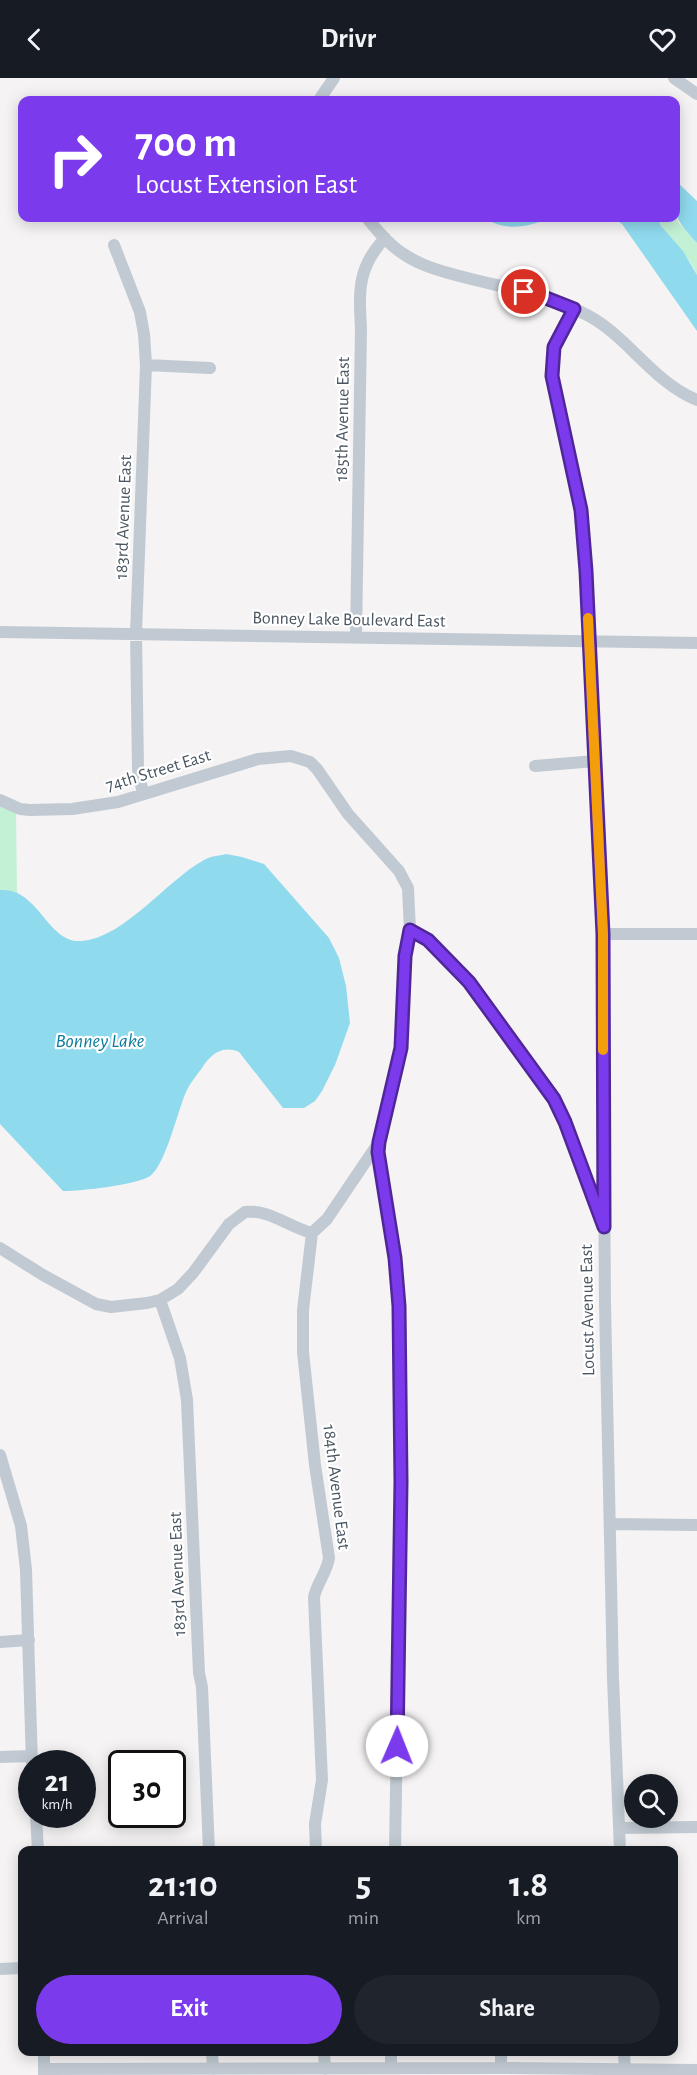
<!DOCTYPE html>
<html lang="en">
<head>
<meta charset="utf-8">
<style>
  body { margin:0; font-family:"Alegreya Sans",sans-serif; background:#20242c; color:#f1f3f6; height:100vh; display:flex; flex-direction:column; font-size:22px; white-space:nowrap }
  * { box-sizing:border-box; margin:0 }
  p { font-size:20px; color:#9ea1a6 }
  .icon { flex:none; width:33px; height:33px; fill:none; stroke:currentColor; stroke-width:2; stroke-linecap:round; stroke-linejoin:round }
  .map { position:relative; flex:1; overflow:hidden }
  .panel { position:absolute; left:18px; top:1768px; width:660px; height:210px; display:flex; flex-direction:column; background:#171b24; border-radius:12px; box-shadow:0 3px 15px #0003 }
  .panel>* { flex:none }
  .hud { position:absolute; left:18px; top:18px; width:662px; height:126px; border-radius:12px; box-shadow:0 3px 15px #0003; background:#7c3aed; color:#fff; overflow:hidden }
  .fabs { position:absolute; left:624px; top:1696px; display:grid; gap:12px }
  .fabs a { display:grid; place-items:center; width:54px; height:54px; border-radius:50%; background:#171b24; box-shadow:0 3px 15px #0003; font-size:30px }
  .speed { position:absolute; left:18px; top:1672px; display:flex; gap:12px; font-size:30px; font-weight:700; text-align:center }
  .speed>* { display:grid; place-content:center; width:78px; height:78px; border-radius:50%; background:#171b24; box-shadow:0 3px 15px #0003; line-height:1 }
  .speed small { font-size:15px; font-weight:400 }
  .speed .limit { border:3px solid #111; border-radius:9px; background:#fff; color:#111 }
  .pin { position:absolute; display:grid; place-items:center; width:51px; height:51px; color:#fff; margin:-26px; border:3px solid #fff; border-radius:50%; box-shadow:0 2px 6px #0007 }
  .me { position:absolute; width:66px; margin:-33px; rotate:1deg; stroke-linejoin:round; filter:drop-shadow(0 0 4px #0008) }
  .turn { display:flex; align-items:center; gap:21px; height:126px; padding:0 18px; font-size:27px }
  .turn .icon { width:78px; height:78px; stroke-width:2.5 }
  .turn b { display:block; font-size:42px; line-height:51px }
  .eta { display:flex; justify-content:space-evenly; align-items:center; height:102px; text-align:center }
  .eta b { font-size:36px; font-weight:700; line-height:42px }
  .action { display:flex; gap:12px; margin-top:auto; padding:12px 18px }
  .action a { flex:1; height:69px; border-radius:36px; background:#7c3aed; color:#fff; font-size:24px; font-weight:700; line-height:69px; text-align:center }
  .action a+a { background:#20242c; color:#f1f3f6 }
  header { display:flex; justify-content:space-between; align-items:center; height:78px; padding:0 18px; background:#171b24; font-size:27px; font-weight:700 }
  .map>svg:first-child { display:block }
</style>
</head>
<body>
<header><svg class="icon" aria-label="back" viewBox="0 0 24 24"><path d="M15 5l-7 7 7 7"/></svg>Drivr<svg class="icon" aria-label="heart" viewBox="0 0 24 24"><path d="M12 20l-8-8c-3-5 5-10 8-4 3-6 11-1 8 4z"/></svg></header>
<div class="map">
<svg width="697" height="1997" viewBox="0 0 697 1997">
  <rect width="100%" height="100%" fill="#f5f3f3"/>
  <!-- green -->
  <path fill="#c3f1d5" d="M675,136L678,144L697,165V197C688,174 666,161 657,140H675Z
    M0,727L16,733L17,816L0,812Z"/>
  <!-- water -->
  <path fill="#90daee" d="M675,102L697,123V165C672,138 675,138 675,102Z
    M486,140H547C531,150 501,153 486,140Z
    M614,140H657L661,148L683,173L697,197V253L622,146Z
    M226,776L242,779L264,786L329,860L339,880L346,908L350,945L335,987L322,1013L315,1023L304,1030H283L239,974C222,967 211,976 202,990C196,998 190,1005 186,1014C178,1032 165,1088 150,1098C136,1107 81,1113 63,1113L0,1046V812C39,809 47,866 82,863C124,860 167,802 204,782C210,778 219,778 226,776Z"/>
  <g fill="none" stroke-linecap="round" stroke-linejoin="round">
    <!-- minor -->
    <path stroke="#c1cad2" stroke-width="12" d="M674,0L697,16
      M319,22L334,0
      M367,140C377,152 388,166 402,175C422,189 447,195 471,201C511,211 552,218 589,238C629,260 653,304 697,322
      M114,167L140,234L144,256L146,287L136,555L138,691L143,716
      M574,231L554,269L552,298L563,354L574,396L584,458L602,814L605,1226L613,1600L620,1773
      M146,287L210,290
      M0,554L697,565
      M356,559L361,251C359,213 357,190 385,160
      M535,688L595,683
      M0,722L20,731L30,732L72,731L118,724L258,681L291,678L310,684L317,691L348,736L399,793L408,810L410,852L405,878L401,970L379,1064L378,1074L395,1180L399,1228L401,1404L395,1773
      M410,852L428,862L469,904L554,1021L565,1044L601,1141
      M603,856H697
      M312,1155L303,1232V1274L315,1387L329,1480C327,1494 317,1505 314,1519L322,1702L315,1746L316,1773
      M312,1155L327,1141L379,1064
      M0,1170L43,1197L96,1226L111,1229L147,1225L160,1222L178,1211L193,1195L229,1146L245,1134C269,1131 289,1149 312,1155
      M160,1222L180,1280L187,1322L199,1595L202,1609L209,1773
      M0,1377L21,1448L26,1492L32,1686
      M610,1446L697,1447
      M0,1564L29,1562
      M0,1679L31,1678
      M36,1737L38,1773
      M620,1750L697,1749
      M0,1891L22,1890
      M44,1974V1997
      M212,1974L213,1991
      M324,1974L325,1991
      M391,1974V1990
      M624,1974L625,1997
      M501,1990V1974
      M44,1991L501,1990L697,1992"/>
  </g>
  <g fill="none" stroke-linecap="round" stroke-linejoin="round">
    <defs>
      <path id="route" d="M397,1668L401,1404L399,1228L395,1180L378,1074L379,1064L401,970L405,878L410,852L428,862L469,904L554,1021L565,1044L604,1149L603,856L586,493L581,432L552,298L554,269L574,231L541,218L524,214"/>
    </defs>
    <!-- route casing -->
    <use href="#route" stroke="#51269a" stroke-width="15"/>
    <!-- route -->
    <use href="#route" stroke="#7c3aed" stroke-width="10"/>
    <!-- slow -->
    <path stroke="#f59e0b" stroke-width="10" d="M588,540L603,856V972"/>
  </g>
  <g text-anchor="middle" stroke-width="4.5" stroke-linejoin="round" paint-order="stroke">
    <!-- street labels -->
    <g font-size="18" fill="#4a5661" stroke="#fff">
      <text transform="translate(342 341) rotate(-89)" y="6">185th Avenue East</text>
      <text transform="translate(123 439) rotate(-88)" y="6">183rd Avenue East</text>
      <text transform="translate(349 541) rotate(1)" y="6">Bonney Lake Boulevard East</text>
      <text transform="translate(158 692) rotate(-17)" y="6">74th Street East</text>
      <text transform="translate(587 1232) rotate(-91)" y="6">Locust Avenue East</text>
      <text transform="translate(337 1409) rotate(83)" y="6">184th Avenue East</text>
      <text transform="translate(177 1496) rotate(-92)" y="6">183rd Avenue East</text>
    </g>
    <!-- water labels -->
    <g font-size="20" font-style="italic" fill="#0c7c9b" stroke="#fff">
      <text x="100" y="969">Bonney Lake</text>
    </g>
  </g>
</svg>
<div class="fabs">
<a><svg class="icon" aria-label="search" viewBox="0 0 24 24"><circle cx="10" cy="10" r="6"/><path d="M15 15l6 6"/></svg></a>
</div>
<div class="speed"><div>21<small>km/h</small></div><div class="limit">30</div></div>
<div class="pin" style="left:524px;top:214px;background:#d93025"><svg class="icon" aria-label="arrive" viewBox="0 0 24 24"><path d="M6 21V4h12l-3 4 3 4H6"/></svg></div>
<svg class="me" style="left:397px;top:1668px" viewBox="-20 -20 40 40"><circle r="19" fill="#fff"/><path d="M0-13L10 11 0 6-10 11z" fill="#7c3aed"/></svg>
<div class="hud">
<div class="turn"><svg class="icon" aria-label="right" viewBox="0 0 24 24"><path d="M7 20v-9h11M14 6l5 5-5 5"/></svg><div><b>700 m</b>Locust Extension East</div></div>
</div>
<section class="panel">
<div class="eta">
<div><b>21:10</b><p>Arrival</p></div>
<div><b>5</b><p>min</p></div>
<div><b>1.8</b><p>km</p></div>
</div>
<div class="action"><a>Exit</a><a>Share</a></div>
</section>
</div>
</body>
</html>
